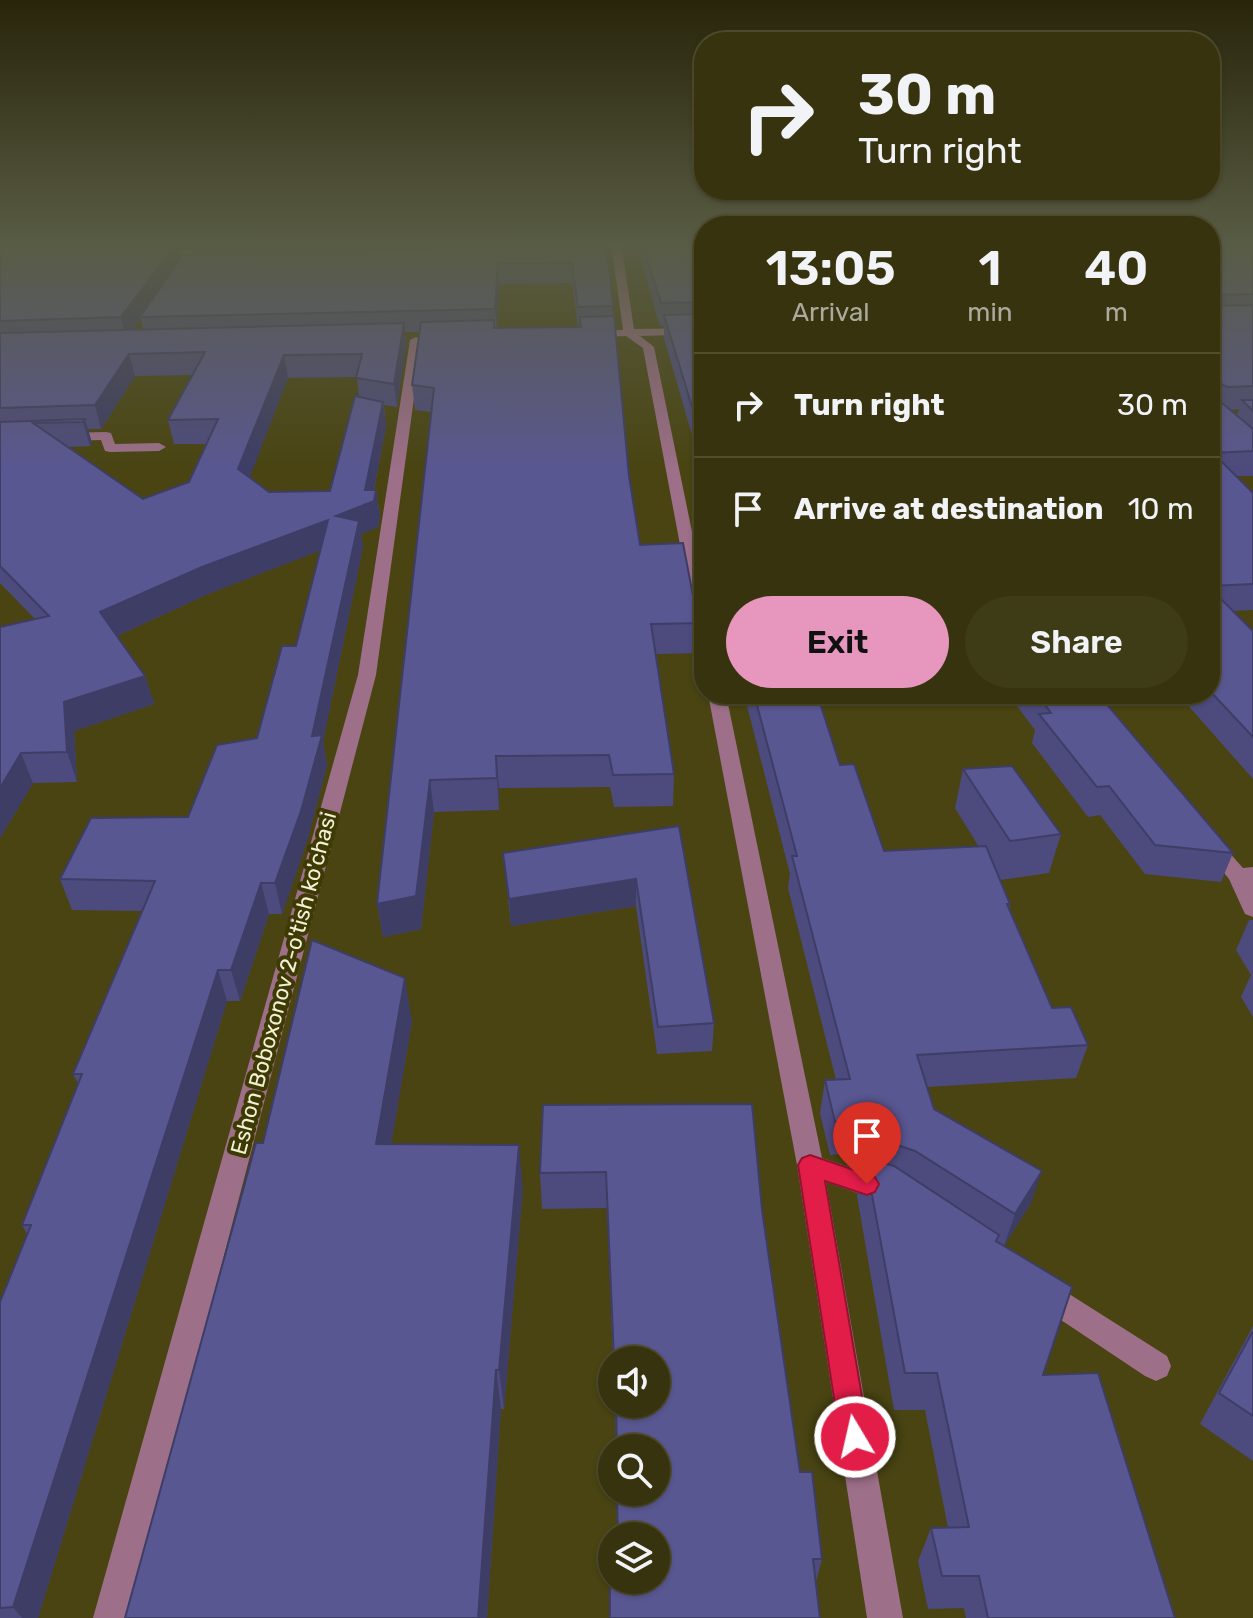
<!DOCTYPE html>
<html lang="en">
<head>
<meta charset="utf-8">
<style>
  body { margin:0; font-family:Rubik,sans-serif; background:#3e3b17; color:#f1f3f6; height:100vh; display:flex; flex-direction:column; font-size:30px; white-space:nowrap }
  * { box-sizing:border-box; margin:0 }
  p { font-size:26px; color:#aaaa9e }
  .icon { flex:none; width:44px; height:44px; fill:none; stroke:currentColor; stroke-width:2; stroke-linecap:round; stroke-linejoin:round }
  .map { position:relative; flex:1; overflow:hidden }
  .details { position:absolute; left:694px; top:216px; width:526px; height:488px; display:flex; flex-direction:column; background:#37330e; border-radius:32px; box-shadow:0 2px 6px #0004,0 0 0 2px #514e2e }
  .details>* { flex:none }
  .guide { position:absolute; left:694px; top:32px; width:526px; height:168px; border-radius:32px; box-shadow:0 2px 6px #0004,0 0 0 2px #514e2e; background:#37330e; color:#f1f3f6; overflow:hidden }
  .fabs { position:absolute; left:598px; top:1346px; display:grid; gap:16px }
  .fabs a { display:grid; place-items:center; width:72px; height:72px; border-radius:50%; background:#37330e; box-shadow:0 2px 6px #0004,0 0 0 2px #514e2e; font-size:40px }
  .pin { position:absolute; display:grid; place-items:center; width:68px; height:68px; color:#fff; margin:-82px -34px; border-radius:50% 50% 50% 0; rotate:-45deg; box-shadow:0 0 8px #0007 }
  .pin .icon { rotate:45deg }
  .me { position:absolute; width:88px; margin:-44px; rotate:351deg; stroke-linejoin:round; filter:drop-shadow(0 0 6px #0008) }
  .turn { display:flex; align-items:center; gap:28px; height:168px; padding:0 32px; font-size:36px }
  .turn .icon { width:104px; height:104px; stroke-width:2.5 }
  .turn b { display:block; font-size:56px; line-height:68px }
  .eta { display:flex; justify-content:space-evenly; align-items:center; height:136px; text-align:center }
  .eta b { font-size:48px; font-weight:600; line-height:56px }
  .cta { display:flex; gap:16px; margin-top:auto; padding:16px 32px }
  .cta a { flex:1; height:92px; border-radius:48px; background:#e797bd; color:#111; font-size:32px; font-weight:600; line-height:92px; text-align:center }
  .cta a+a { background:#3e3b17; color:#f1f3f6 }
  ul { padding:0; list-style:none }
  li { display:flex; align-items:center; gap:24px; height:104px; padding:0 32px; border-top:2px solid #514e2e }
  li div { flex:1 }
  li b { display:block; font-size:30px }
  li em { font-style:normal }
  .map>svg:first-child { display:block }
</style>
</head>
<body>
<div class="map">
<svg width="1253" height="1618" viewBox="0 0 1253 1618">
  <rect width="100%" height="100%" fill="#494412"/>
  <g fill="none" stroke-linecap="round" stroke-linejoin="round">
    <!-- minor -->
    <path fill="#9d6f89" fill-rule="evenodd" d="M611,243H621L634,329L704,328V334L640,336L654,347L704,590V635L696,630L643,348L626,336L588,337L582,334L588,331L623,330Z
      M193,250L196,255L157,256L152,253L157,250Z
      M416,337L422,340L376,675L129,1618H93L358,675L410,340Z
      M106,432L111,433L115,444L159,443L166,447L159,451L110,452L105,451L101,440L64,441L57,437L64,433Z
      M708,694H726L822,1158L896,1183L900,1191L896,1199L886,1203L826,1182L903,1618H867L797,1165Z
      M1211,838L1218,840L1243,868L1253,867V917L1245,914L1229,879L1201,845Z
      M1044,1278L1167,1356L1171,1366L1167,1376L1156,1381L1145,1376L1034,1302L1029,1292L1034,1282Z"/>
  </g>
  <!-- wall -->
  <path fill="#4d4b7d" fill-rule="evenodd" d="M0,243H449L448,245L606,243L629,476L640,545L694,601L704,623V653L656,654L674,774L673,806L614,807L610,787L499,788V810L434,812L421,929L383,937L377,904L431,412L415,410L412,385L420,332H405L406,345L397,407L384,405L386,426L374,490H376L380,516L378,527L361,534L363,547L323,741L327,765L307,841L282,914H269L240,1001H227L38,1618H0V1302L27,1234L22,1225L78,1083L73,1074L142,911L72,910L60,879L188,817L257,738L296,646L320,550L208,594L117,636L145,676L154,704L74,731L77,782L33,783L0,838V627L35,619L0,583ZM181,247H192L194,255H183ZM572,283L578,327L497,328L499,284ZM141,319L143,329L133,330ZM192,375L168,420L174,444H207L189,482L143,499L68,447L90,446L92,443L88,429H101L135,376ZM357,377L359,397L330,491L269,492L249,478L288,378Z
    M636,243H704V516L699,496L700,463L664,338V326H660Z
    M1210,243H1253V476H1236L1253,493V610L1233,611L1253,631V779L1178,694H1210ZM1239,409L1237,415L1230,410Z
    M744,694H838L837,702L820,703L840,765L884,851L979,847L955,808L963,769L1061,834L1049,873L1000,880L1010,904L1009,910L1052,1008L1088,1045L1076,1078L927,1087L934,1109L1031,1203L1004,1246L1043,1375L1175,1618H966L964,1608L928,1609L918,1561L931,1528H948L925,1410H894L857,1196L862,1168L851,1165L849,1153L830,1155L820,1113L825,1080H836L788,888L790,874Z
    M1008,694H1106L1099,695L1233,853L1221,882L1145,874L1100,815L1088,817L1032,743L1035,730Z
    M679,826L714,1023L712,1051L657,1054L636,906L511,926L503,853Z
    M1249,920H1253V1017L1241,997L1251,975L1236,950Z
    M412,1021L391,1144L523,1187L504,1409H501L487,1618H125L263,1143Z
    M543,1105L762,1210L800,1472L822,1559L816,1582L656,1580V1448H616L615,1404H656V1360H613L607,1208L542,1209L540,1173Z
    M1253,1326V1461L1200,1424Z"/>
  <!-- shaded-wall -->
  <path fill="#3e3d66" d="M177,243H180L184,259L140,317L141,319L126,339L121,317Z
    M427,243H449L446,253L429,258Z
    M498,264L499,284L497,330L495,309Z
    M404,323L406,345L397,407L394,384Z
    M129,354L135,376L101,429L95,405Z
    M284,355L288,378L243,495L238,469Z
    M383,402L386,426L371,503L376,490L380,516L378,527L361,534L363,547L323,741L327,765L307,841L282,914L275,883L312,736L336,516L365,490Z
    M85,419L92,443L90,446L83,422Z
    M328,520L332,546L208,594L108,640L100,612L202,567Z
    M145,676L154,704L74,731L77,782L67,752L64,702Z
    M21,753L33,783L0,838V788Z
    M496,756L499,788V810L497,778Z
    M430,780L434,812L421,929L383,937L377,904Z
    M636,879V906L511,926L509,899Z
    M261,883L269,914L240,1001L231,970Z
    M218,970L227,1001L38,1618H22L13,1607Z
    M405,978L412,1021L384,1186L376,1144Z
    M519,1145L523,1187L504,1409L499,1370Z
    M1042,1171L1031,1203L1004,1246L1015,1214Z
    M496,1370L501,1409L487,1618H478Z"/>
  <!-- building -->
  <path fill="#595791" stroke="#3e3d66" stroke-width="2" d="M0,243H177L121,317L0,321Z
    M455,243H606L613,306L578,307L572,263L498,264L495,309L140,317L183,255L428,250Z
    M642,243H704V302L661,303Z
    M1210,243H1253V294L1214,295L1213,303L1216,306L1253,305V386L1227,387L1216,381L1214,384L1215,397L1253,429V451L1213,453L1253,493V584L1210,586Z
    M704,314V446L664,315Z
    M614,316L629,476L640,545L683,543L694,601L704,606V623L651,624L674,774L613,775L609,755L496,756L497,778L430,780L416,896L377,904L434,388L412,385L421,322L494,320V328L581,327L580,317Z
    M404,323L394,384L356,378L362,354L284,355L238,469L269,492L330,491L355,396L383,402L365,490H376L374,501L336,516L359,521L312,736L322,735L301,811L275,883H261L231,970H218L13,1607L0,1608V1302L31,1225H22L82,1074H73L155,881L60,879L91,818L188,817L217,745L257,738L282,646H296L328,520L202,567L100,612L145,676L64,702L67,752L21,753L0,788V627L49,616L0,566V422L85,419L83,422L33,423L143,499L189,482L218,419L168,420L205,352L129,354L95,405L0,408V333Z
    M1242,400H1253V411Z
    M700,469H704V484Z
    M1210,588L1253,631V737L1210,691Z
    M754,694H817L840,765L854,764L884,851L986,846L1010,904H1007L1052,1008L1071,1007L1088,1045L917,1055L934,1109L1042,1171L1015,1214L915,1151L858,1132L856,1120L835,1122L825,1080L850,1079L792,856H797Z
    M1037,694H1098L1233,853L1155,845L1109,786L1097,787L1039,714L1051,713Z
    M1012,766L1061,834L1010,841L963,769Z
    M679,826L714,1023L658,1027L636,879L509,899L503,853Z
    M312,940L405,978L376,1144L519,1145L499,1370H496L478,1618H125L256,1143H263Z
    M752,1104L762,1210L800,1472H812L822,1559H813L820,1618H610V1574H612V1580H656V1536H618L617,1492H656V1448H617L616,1404H656V1360H614L606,1172L540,1173L543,1105Z
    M865,1157L894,1166L999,1235L996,1241L1072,1287L1043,1375L1098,1373L1175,1618H988L979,1576H942L931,1528L969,1527L937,1373H905Z
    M1253,1331V1416L1219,1393Z"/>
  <!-- sky -->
  <linearGradient id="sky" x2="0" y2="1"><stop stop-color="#28250a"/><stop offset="0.52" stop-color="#595c44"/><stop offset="1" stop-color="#595c44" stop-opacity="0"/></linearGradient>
  <rect width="1253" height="469" fill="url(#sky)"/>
  <!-- route -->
  <path fill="#e11d48" stroke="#92132f" stroke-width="2" d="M810,1155L875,1177L879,1184L875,1192L867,1195L825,1181L869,1437L865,1447L855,1451L845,1447L840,1437L798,1165L802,1158Z"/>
  <g text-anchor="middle" stroke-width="8" stroke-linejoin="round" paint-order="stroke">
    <!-- street labels -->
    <g font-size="22" fill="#f2f0d6" stroke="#3e3a04">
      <text transform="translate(283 983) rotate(-75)" y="8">Eshon Boboxonov 2-o'tish ko'chasi</text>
    </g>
  </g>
</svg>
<div class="fabs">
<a><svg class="icon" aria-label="sound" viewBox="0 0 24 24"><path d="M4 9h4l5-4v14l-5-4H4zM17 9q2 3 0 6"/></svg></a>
<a><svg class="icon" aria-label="search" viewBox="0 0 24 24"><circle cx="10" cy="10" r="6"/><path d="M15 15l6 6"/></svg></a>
<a><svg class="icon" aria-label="layers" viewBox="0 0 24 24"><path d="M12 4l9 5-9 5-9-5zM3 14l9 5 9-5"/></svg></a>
</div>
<div class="pin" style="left:867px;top:1184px;background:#d93025"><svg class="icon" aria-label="arrive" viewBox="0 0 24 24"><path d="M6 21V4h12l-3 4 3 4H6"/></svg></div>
<svg class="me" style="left:855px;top:1437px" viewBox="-20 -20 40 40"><circle r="17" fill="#e11d48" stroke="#fff" stroke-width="3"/><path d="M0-11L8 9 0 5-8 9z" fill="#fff"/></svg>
<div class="guide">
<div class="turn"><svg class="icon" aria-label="right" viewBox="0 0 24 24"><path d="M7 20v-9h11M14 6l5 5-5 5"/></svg><div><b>30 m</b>Turn right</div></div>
</div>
<section class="details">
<div class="eta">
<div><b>13:05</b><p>Arrival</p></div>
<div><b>1</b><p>min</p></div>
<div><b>40</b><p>m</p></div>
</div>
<ul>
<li><svg class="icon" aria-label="right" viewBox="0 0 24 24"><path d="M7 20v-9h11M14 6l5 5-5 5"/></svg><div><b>Turn right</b></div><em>30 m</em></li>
<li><svg class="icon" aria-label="arrive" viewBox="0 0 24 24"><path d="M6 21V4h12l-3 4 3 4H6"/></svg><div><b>Arrive at destination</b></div><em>10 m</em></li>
</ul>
<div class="cta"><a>Exit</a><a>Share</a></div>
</section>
</div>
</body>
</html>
